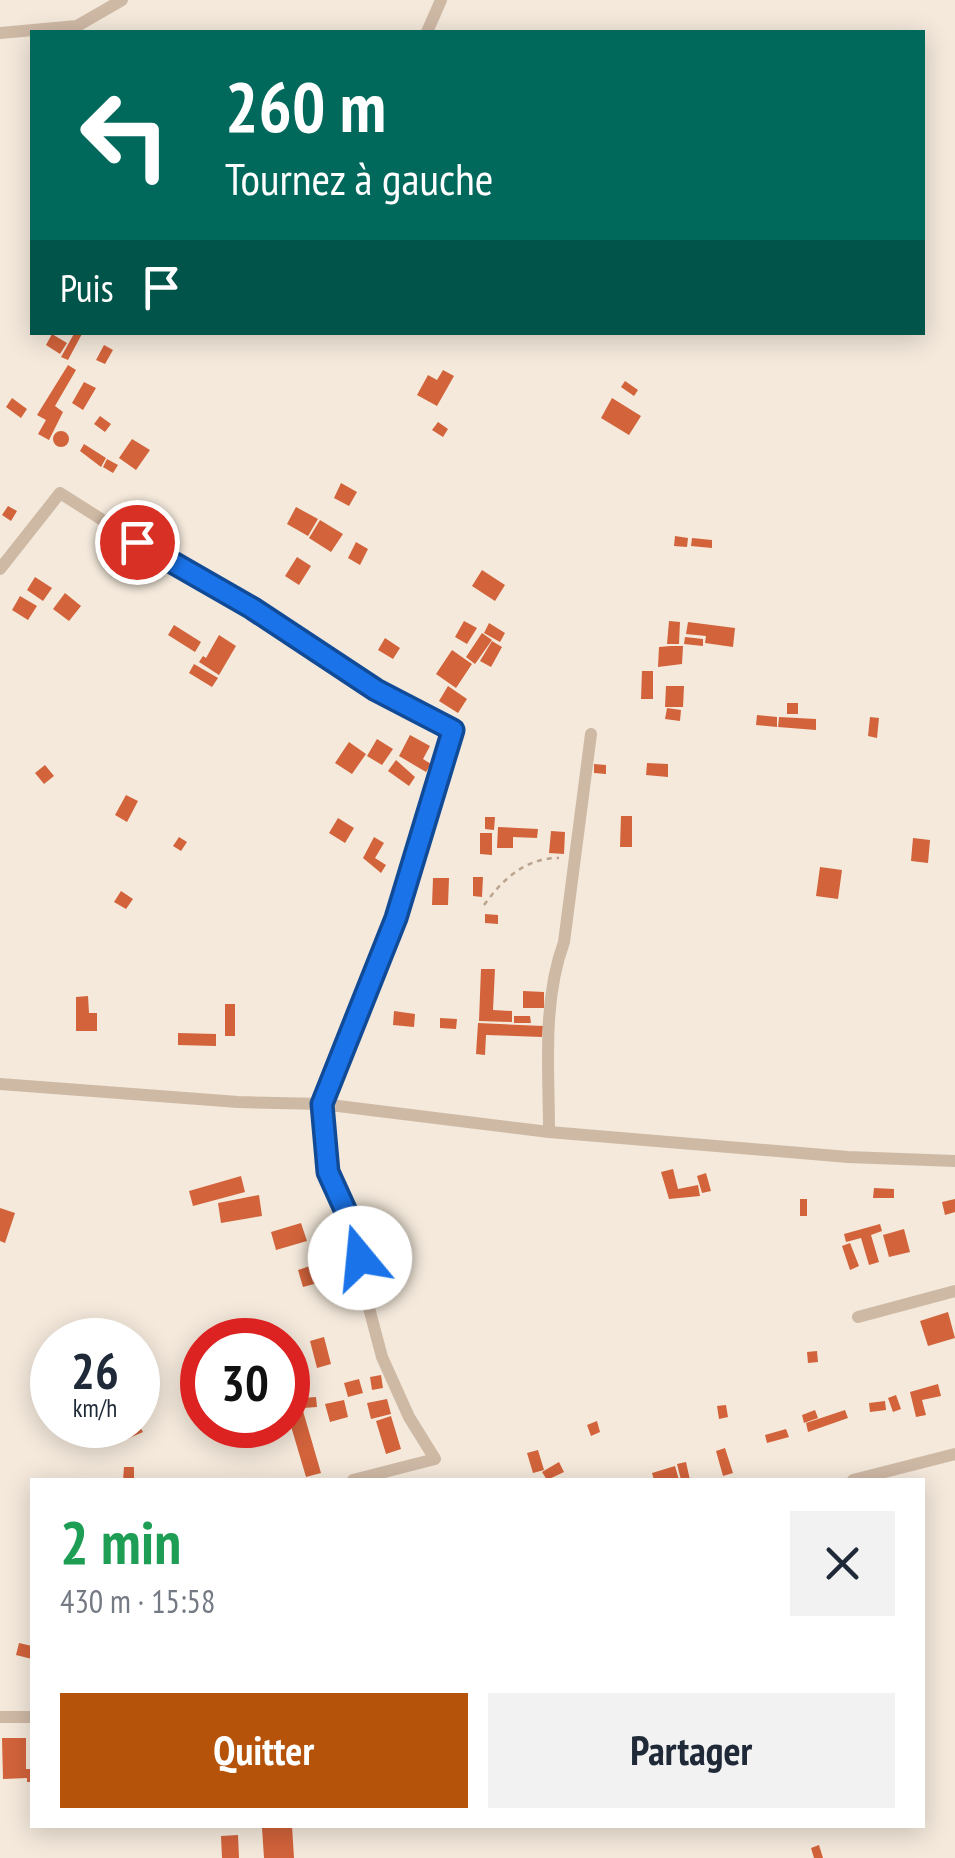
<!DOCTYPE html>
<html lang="fr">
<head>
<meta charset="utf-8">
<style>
  body { margin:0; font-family:"PT Sans Narrow",sans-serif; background:#f2f2f3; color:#1f2937; height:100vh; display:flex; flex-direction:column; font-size:38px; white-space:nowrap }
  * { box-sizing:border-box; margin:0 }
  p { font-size:32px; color:#747a83 }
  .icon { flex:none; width:55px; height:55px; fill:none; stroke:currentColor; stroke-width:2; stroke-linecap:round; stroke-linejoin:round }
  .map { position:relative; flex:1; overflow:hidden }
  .sheet { position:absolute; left:30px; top:1478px; width:895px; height:350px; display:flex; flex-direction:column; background:#fff; border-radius:0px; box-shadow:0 5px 25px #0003 }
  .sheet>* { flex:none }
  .hud { position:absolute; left:30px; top:30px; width:895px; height:305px; border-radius:0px; box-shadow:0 5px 25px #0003; background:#00695c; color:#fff; overflow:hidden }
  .speed { position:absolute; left:30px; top:1318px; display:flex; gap:20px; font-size:50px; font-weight:700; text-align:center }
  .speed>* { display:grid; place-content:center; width:130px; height:130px; border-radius:50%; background:#fff; box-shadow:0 5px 25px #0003; line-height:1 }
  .speed small { font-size:25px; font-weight:400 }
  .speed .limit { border:15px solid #d22; background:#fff; color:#111 }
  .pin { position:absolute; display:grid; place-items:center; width:85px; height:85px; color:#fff; margin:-42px; border:5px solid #fff; border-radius:50%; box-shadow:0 2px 10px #0007 }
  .me { position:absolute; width:110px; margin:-55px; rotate:343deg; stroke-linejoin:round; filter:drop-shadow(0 0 8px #0008) }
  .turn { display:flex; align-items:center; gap:35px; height:210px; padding:0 30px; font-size:45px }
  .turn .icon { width:130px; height:130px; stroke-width:2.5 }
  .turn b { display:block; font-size:70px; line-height:85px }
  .then { display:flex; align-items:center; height:95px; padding:0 30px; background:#0003; gap:20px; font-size:38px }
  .round { display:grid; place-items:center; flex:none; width:105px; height:105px; border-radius:0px; background:#f2f2f3 }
  .summary { display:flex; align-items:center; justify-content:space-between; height:170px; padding:0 30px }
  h1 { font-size:60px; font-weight:800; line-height:75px; color:#1e9e55 }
  .cta { display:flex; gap:20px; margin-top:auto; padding:20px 30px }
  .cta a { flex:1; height:115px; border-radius:0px; background:#b45309; color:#fff; font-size:40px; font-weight:800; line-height:115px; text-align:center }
  .cta a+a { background:#f2f2f3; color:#1f2937 }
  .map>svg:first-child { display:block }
</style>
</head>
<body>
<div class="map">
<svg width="955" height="1858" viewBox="0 0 955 1858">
  <rect width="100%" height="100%" fill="#f4e9db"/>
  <!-- building -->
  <path fill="#d2633b" d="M75,332H83L68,360L61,357Z
    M52,334L67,343L60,354L46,345Z
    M104,345L113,350L105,364L96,360Z
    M68,365L76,370L55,406L63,412L49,440L38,434L46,420L37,415Z
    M443,370L454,376L437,406L417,395L428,375L437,380Z
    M625,381L638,390L634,396L621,387Z
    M84,382L96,388L83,410L72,403Z
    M12,398L27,409L21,418L6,407Z
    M612,398L641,416L629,435L601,418Z
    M100,416L111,424L105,432L94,424Z
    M438,422L448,429L443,437L432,430Z
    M53 439a8 8 0 1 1 16 0a8 8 0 1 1-16 0Z
    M132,439L150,450L136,470L119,458Z
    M84,444L106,458L101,467L80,451Z
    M107,459L118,465L113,473L103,467Z
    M341,483L357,492L349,506L334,498Z
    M8,506L17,511L11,521L2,515Z
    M296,507L318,519L308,536L287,524Z
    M320,520L343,534L331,552L309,538Z
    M675,536L688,538L687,547L674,546Z
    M692,538L712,540V548L691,546Z
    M356,542L368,549L360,565L348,558Z
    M297,557L311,566L299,585L285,576Z
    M482,570L505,585L495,601L472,586Z
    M35,577L52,588L43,601L27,590Z
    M65,593L81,606L69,621L53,609Z
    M20,596L37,606L28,620L12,610Z
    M464,621L477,628L467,644L455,637Z
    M669,621L680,622L679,644H667Z
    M688,622L735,628L733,647L705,643L706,636L686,634Z
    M489,623L505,633L500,642L484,633Z
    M174,625L201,642L195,652L168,635Z
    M482,633L492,640L475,664L466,657Z
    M219,635L236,646L219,675L199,662L203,656L206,658Z
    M685,637L703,639V646L684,644Z
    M385,638L400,648L393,659L378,650Z
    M492,641L502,647L491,667L480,661Z
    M671,646H683L682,664L658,667L659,647Z
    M452,650L472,664L456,688L436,674Z
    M194,664L218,678L212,687L189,673Z
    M642,671H653V699H641Z
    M448,686L467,699L458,713L439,701Z
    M666,686H684L683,707H665Z
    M787,703H798V714H787Z
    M667,708L681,710L680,721L665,719Z
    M757,715L777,717V727L756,725Z
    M779,717L816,719V730L778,727Z
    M870,717L879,718L877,738L868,736Z
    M410,735L430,746L423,759L431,764L426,772L399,756Z
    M377,739L393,749L382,765L367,756Z
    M349,742L366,754L352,774L335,763Z
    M396,760L415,777L409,786L388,771Z
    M647,763L668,764V777L646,775Z
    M594,764L606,765V774L594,773Z
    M45,765L54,776L44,784L35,773Z
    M126,795L138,801L127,822L115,815Z
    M621,816H632V847H620Z
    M485,817H495L494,830L485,829Z
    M338,818L354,828L345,843L329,833Z
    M498,827L538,829L537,838L513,837V848H497Z
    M551,831L565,832L564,854L549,853Z
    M480,833H492V855L480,854Z
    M179,837L187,842L181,851L173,846Z
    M374,837L384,843L375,858L386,865L381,873L363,858Z
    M913,838L930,840L928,863L911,861Z
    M820,867L842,870L838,899L816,896Z
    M473,877H483L482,897L473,896Z
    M433,878H449L448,905H432Z
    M121,891L133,899L126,909L114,902Z
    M485,914L498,915V924L485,923Z
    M481,969H495L493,1010L512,1011V1022L479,1021Z
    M523,991L544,992V1008H523Z
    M88,996L89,1013H97V1031H76V997Z
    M225,1004H235V1036H225Z
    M394,1011L415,1014L414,1027L393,1025Z
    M514,1016H530L531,1023H514Z
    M440,1018L457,1019L456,1029L440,1028Z
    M478,1023L543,1026L542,1037L486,1035L485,1055L476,1054Z
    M178,1033L216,1034V1046L178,1045Z
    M673,1169L678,1189L698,1185L700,1196L669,1199L661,1172Z
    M706,1173L711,1191L702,1193L697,1176Z
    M241,1176L245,1192L193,1206L189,1191Z
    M874,1188L894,1189V1198H873Z
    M259,1195L262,1216L221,1223L218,1203Z
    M800,1199H807V1216H800Z
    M955,1199V1212L945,1215L942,1202Z
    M0,1208L15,1213L5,1243L0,1241Z
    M301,1223L307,1241L276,1250L271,1232Z
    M880,1224L882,1231L871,1235L879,1262L869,1265L861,1238L846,1242L844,1234Z
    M904,1229L910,1252L889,1257L883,1235Z
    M850,1243L859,1266L850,1270L842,1246Z
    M346,1252L351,1270L326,1277L321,1259Z
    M313,1265L318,1283L303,1287L298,1270Z
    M948,1312L955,1338L928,1346L920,1321Z
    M324,1337L331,1364L317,1368L310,1341Z
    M817,1351L818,1362L808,1363L807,1352Z
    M381,1375L383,1388L372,1390L370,1377Z
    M359,1379L363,1393L348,1397L344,1383Z
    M938,1384L941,1396L922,1400L926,1415L916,1417L910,1392Z
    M297,1394L300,1411L288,1413L290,1396Z
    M896,1395L901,1409L893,1412L888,1398Z
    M316,1397L317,1407L303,1408L302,1398Z
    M387,1399L391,1414L371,1419L367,1403Z
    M344,1400L348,1417L330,1422L325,1404Z
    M885,1401L886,1410L870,1412L869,1403Z
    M726,1405L728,1417L719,1419L717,1406Z
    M815,1410L818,1418L804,1423L802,1415Z
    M845,1410L848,1418L808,1432L806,1423Z
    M303,1411L321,1473L306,1477L288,1416Z
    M391,1416L401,1449L386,1454L376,1421Z
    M597,1421L600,1432L591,1436L587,1425Z
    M139,1425L143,1432L125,1440L122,1432Z
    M786,1429L789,1437L767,1443L765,1435Z
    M725,1448L733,1473L723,1476L716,1451Z
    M538,1450L544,1470L533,1473L527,1453Z
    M559,1462L564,1472L547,1480L542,1472Z
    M686,1462L690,1480H681L677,1464Z
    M675,1466L679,1480H654L652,1473Z
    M124,1467H134V1480H123Z
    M19,1643L32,1646V1659L16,1655Z
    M2,1738H26V1769H32V1782H27V1778L3,1779Z
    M292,1826L294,1858H264L262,1828Z
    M238,1835L239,1858H222L221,1836Z
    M819,1845L823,1858H814L811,1848Z"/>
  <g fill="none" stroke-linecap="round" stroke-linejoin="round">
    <!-- path -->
    <path stroke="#baa38f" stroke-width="2.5" stroke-dasharray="5 5" stroke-linecap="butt" d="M484,905C503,879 525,858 559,858"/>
    <!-- street -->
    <path stroke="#ceb9a5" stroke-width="12" d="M427,32L441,0
      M0,33L77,26L122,0
      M0,569L60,493L164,559L253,608L376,691L453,730L395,917L322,1104L329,1173L358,1238L361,1278L382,1357L409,1417L435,1459L353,1480
      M0,1084L238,1102L322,1104L549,1132L848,1157L955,1161
      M549,1132C549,1069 542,1002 564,942L591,734
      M858,1317L955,1291
      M853,1480L955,1454
      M0,1717H32"/>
  </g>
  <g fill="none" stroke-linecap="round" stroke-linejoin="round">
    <defs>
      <path id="route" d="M137,542L252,608L376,690L453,730L396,918L322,1104L328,1172L358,1238L360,1258"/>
    </defs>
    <!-- route casing -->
    <use href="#route" stroke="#114b97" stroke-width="25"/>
    <!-- route -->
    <use href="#route" stroke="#1a73e8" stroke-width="18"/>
  </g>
</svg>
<div class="speed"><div>26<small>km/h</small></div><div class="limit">30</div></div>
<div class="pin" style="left:137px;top:542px;background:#d93025"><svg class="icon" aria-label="arrive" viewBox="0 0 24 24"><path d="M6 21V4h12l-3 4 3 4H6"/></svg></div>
<svg class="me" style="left:360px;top:1258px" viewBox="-20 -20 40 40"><circle r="19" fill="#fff"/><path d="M0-13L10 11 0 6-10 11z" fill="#1a73e8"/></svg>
<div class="hud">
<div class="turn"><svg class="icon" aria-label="left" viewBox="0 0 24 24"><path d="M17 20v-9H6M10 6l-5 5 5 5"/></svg><div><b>260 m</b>Tournez à gauche</div></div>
<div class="then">Puis<svg class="icon" aria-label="arrive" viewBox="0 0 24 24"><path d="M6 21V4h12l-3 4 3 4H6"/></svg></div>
</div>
<section class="sheet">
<div class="summary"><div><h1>2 min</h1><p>430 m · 15:58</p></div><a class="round"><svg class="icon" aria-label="close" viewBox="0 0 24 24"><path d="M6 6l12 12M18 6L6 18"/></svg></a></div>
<div class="cta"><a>Quitter</a><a>Partager</a></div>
</section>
</div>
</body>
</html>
